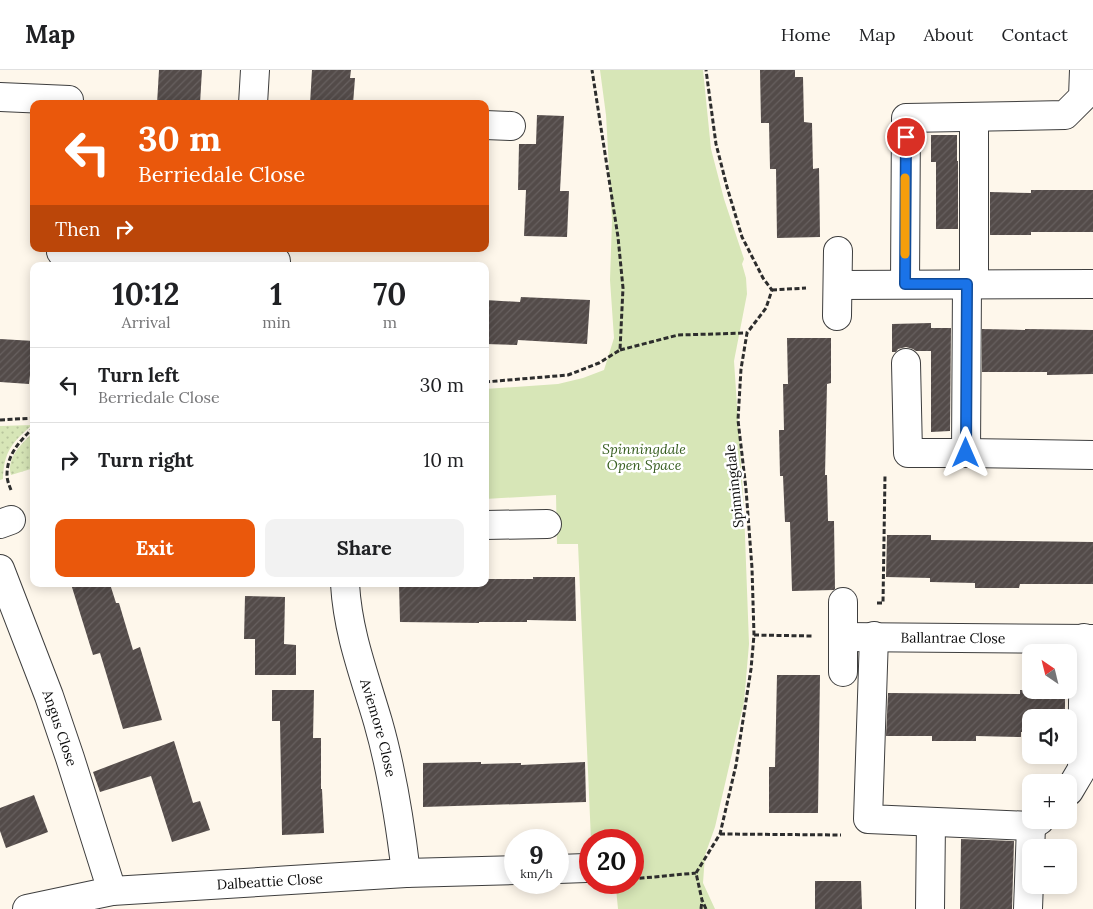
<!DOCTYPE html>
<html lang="en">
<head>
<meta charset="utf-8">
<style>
  body { margin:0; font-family:Lora,serif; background:#f2f2f2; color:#202124; height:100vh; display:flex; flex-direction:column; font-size:19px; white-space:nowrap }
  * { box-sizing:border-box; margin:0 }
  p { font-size:16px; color:#757577 }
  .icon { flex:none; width:28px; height:28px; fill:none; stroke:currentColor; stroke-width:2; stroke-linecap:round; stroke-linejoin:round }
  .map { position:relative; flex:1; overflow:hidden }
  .panel { position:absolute; left:30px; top:192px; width:459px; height:325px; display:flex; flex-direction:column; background:#fff; border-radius:10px; box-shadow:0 2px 12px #0003 }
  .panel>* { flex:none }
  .top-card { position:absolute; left:30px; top:30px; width:459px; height:152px; border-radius:10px; box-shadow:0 2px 12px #0003; background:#ea580c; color:#fff; overflow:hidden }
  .needle { width:32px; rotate:325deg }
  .fabs { position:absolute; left:1022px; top:574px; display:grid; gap:10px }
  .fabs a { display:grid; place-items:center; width:55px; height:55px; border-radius:10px; background:#fff; box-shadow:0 2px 12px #0003; font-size:25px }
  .speed { position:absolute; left:504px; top:759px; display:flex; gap:10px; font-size:25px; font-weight:700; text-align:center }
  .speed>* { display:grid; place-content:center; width:65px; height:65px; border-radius:50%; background:#fff; box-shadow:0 2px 12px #0003; line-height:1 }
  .speed small { font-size:12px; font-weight:400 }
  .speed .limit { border:8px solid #d22; background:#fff; color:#111 }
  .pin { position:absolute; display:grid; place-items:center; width:42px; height:42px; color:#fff; margin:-21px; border:2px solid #fff; border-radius:50%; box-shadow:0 1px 5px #0007 }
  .me { position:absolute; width:55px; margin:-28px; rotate:0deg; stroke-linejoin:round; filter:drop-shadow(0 0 4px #0008) }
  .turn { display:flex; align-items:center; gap:18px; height:105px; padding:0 25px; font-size:22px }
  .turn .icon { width:65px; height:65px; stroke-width:2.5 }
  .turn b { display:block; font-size:35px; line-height:42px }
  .then { display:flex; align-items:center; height:48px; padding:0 25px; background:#0003; gap:10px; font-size:19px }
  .eta { display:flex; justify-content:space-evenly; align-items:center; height:85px; text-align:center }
  .eta b { font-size:30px; font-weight:700; line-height:35px }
  .action { display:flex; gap:10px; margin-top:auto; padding:10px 25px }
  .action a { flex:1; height:58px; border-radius:10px; background:#ea580c; color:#fff; font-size:20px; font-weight:700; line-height:58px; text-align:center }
  .action a+a { background:#f2f2f2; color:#202124 }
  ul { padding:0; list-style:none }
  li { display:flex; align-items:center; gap:15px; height:75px; padding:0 25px; border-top:1px solid #e0e0e0 }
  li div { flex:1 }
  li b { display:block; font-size:19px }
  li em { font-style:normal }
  header { display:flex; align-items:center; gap:30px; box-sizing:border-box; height:70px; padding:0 25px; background:#fff; border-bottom:1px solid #e0e0e0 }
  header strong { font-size:24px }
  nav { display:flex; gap:28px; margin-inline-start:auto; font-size:18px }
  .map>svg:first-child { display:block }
</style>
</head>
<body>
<header>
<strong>Map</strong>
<nav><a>Home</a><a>Map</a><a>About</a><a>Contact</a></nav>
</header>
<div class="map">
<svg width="1093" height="839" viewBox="0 0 1093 839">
  <defs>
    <pattern id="grass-dots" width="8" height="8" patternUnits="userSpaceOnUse" patternTransform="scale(1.25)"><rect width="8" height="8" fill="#d7e6b7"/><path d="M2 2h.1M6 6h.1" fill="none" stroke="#b7c49c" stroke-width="1.8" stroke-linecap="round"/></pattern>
    <pattern id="building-hatch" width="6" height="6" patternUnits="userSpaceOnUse" patternTransform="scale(1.25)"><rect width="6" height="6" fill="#534b49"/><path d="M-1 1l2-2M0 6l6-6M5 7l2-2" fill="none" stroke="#67605f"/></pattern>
  </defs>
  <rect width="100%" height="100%" fill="#fef7eb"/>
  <!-- grass -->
  <path fill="url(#grass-dots)" d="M32,355C12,373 4,381 3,409L0,410V356Z
    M34,362V398L11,405C6,388 22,373 34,362Z"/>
  <!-- park -->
  <path fill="#d7e6b7" d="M600,0H703L711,79L724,129L744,189L742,194L746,208L747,224L734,291L744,439L749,574L744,632L715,757L705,785L703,813L715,839H618L616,818L610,813L632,812V770H591L578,474H557L556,425L485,429V319L558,314L583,308L604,300L614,268L610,210L612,151L606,45Z"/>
  <!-- building -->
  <path fill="url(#building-hatch)" d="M159,0H202L200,34H157Z
    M312,0H351L350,8H355L353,34H310Z
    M760,0H795V7H803L804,52L812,53L813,99L819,98L820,167L777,168L776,99H770L769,53H761Z
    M537,45L564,46L560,121H569L567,167L524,166L526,120H518L519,74H536Z
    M931,65H957V91H952H958V159H936V92H931Z
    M1031,120H1093V162H1031V165H990V122L1031,123Z
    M521,227L590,230L587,274L518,270L517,275L485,274V230L520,232Z
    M931,253V258H951L950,361L931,362V281H916L913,279L906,277L898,279L896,282H892V254Z
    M982,259L1025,260V259L1093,260V304L1047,305V302H982Z
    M787,268H831V313L827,314L825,405H827L828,451H834L835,519L834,520L792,521L790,452H785L783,406H780L779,360H784L783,314H788Z
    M0,269L34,271V305H30L29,314L0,312Z
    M887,465H931V470L1093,472V514H1020L1019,518H975V513L930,512V508L886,507Z
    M533,507H575L576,551L527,550V552H479V553L400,552L399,514H485V509H533Z
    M71,514H110L116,533H119L133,580L140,577L162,650L123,659L100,583L93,585Z
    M245,526L285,527L284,574L296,575V605H255V569H244Z
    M777,605H820L818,743H769V697H775Z
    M272,620H314L313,668H321V719H322L324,763L282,765L280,651H272Z
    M1020,620H1065V648H1031V662H1021V667L976,666V671H932V666H886L888,623L1020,624Z
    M174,671L193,733L200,731L210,760L172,772L151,706L100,722L93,702Z
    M481,692V694L521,693V695L585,692L586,732L423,737V693Z
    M34,725L48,762L6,778L0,761V738Z
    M961,769L1014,771L1012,839H960Z
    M815,811H861L862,839H815Z"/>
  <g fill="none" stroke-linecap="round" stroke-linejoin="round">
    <defs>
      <g id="minor">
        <path d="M0,27L69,30V34"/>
        <path d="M253,34L255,0"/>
        <path d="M485,55L511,56"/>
        <path d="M61,179V182L276,191"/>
        <path d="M905,214L906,48L1065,45L1083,27L1084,0"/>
        <path d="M974,214V47"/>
        <path d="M838,215L1093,214"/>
        <path d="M837,246L838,181"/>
        <path d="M906,293L908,383H966L1093,385"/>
        <path d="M966,383L967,213"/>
        <path d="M0,454L11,450"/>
        <path d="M485,455L547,454"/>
        <path id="s1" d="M0,499L49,626L70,688L112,821"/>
        <path id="s2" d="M345,514C348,564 364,604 378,652C392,701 400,752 406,803"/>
        <path d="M874,566L868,749L1031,756L1040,750"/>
        <path id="s3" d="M843,567L1093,569"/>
        <path d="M843,602V532"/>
        <path d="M1069,721L1082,699L1084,568"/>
        <path d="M558,799L586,798"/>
        <path id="s4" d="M27,839L112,821L406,803L515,800"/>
        <path d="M930,839L931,752"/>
        <path d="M1028,839L1031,756"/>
      </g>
    </defs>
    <!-- minor casing -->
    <use href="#minor" stroke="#3e3e3e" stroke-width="30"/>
    <!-- path -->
    <path stroke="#2d2d2d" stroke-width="3" stroke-dasharray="5 2.5" stroke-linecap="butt" d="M772,220L806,218
      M620,280L678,265L747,263
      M485,312L568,305L599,293L620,280L623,218L618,167L592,0
      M0,350L34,348
      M11,420C9,415 7,410 7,405C7,384 20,371 34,357
      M877,533H883L885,405
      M754,565L813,566
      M720,764L841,765
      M632,809L696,803
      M701,839L702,830
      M706,839L702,830L696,803L720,764L736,695L751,599L754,565L752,498L746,419L738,350L741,299L747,263L766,238L772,220L763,208L742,167L727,117L716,74L706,0"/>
    <!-- minor -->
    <use href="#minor" stroke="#fff" stroke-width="28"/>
  </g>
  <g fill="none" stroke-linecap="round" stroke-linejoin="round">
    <defs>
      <path id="route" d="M906,67L905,214H967L966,383"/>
    </defs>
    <!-- route casing -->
    <use href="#route" stroke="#114b97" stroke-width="12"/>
    <!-- route -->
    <use href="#route" stroke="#1a73e8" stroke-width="9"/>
    <!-- slow -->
    <path stroke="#f59e0b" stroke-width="9" d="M905,184V108"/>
  </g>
  <g text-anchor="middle" stroke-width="5" stroke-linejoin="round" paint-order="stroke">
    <!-- park labels -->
    <g font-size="14" font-style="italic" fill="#375e20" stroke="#fff">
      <text x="644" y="384">Spinningdale<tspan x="644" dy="16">Open Space</tspan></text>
    </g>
    <!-- street labels -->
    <g font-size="14" fill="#0b0b0b" stroke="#fff">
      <text transform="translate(734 416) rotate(-96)" y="5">Spinningdale</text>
      <text dy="5" stroke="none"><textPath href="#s3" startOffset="110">Ballantrae Close</textPath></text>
      <text dy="5" stroke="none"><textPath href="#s2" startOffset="148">Aviemore Close</textPath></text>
      <text dy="5" stroke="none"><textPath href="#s1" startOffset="170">Angus Close</textPath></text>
      <text dy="5" stroke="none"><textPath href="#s4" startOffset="245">Dalbeattie Close</textPath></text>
    </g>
  </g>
</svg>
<div class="fabs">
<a><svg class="needle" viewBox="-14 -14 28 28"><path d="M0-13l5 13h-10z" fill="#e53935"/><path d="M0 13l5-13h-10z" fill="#757577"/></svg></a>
<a><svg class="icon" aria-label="sound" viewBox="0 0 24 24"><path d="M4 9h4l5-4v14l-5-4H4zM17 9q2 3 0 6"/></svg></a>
<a>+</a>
<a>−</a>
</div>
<div class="speed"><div>9<small>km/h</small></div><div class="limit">20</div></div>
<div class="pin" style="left:906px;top:67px;background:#d93025"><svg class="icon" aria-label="arrive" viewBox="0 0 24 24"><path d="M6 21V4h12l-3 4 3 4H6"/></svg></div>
<svg class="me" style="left:966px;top:383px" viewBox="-20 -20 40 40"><path d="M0-17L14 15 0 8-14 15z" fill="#1a73e8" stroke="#fff" stroke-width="4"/></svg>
<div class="top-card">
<div class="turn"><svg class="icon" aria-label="left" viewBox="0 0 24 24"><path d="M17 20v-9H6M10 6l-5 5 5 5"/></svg><div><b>30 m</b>Berriedale Close</div></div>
<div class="then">Then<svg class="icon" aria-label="right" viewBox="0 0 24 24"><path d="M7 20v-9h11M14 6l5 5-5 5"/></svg></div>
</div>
<section class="panel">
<div class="eta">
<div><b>10:12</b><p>Arrival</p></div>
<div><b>1</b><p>min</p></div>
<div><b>70</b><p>m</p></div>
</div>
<ul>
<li><svg class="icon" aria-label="left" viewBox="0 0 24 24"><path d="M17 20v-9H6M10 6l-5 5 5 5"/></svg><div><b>Turn left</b><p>Berriedale Close</p></div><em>30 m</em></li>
<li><svg class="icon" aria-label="right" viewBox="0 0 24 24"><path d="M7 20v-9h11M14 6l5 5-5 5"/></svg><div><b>Turn right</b></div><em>10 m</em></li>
</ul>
<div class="action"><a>Exit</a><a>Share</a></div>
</section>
</div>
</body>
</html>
